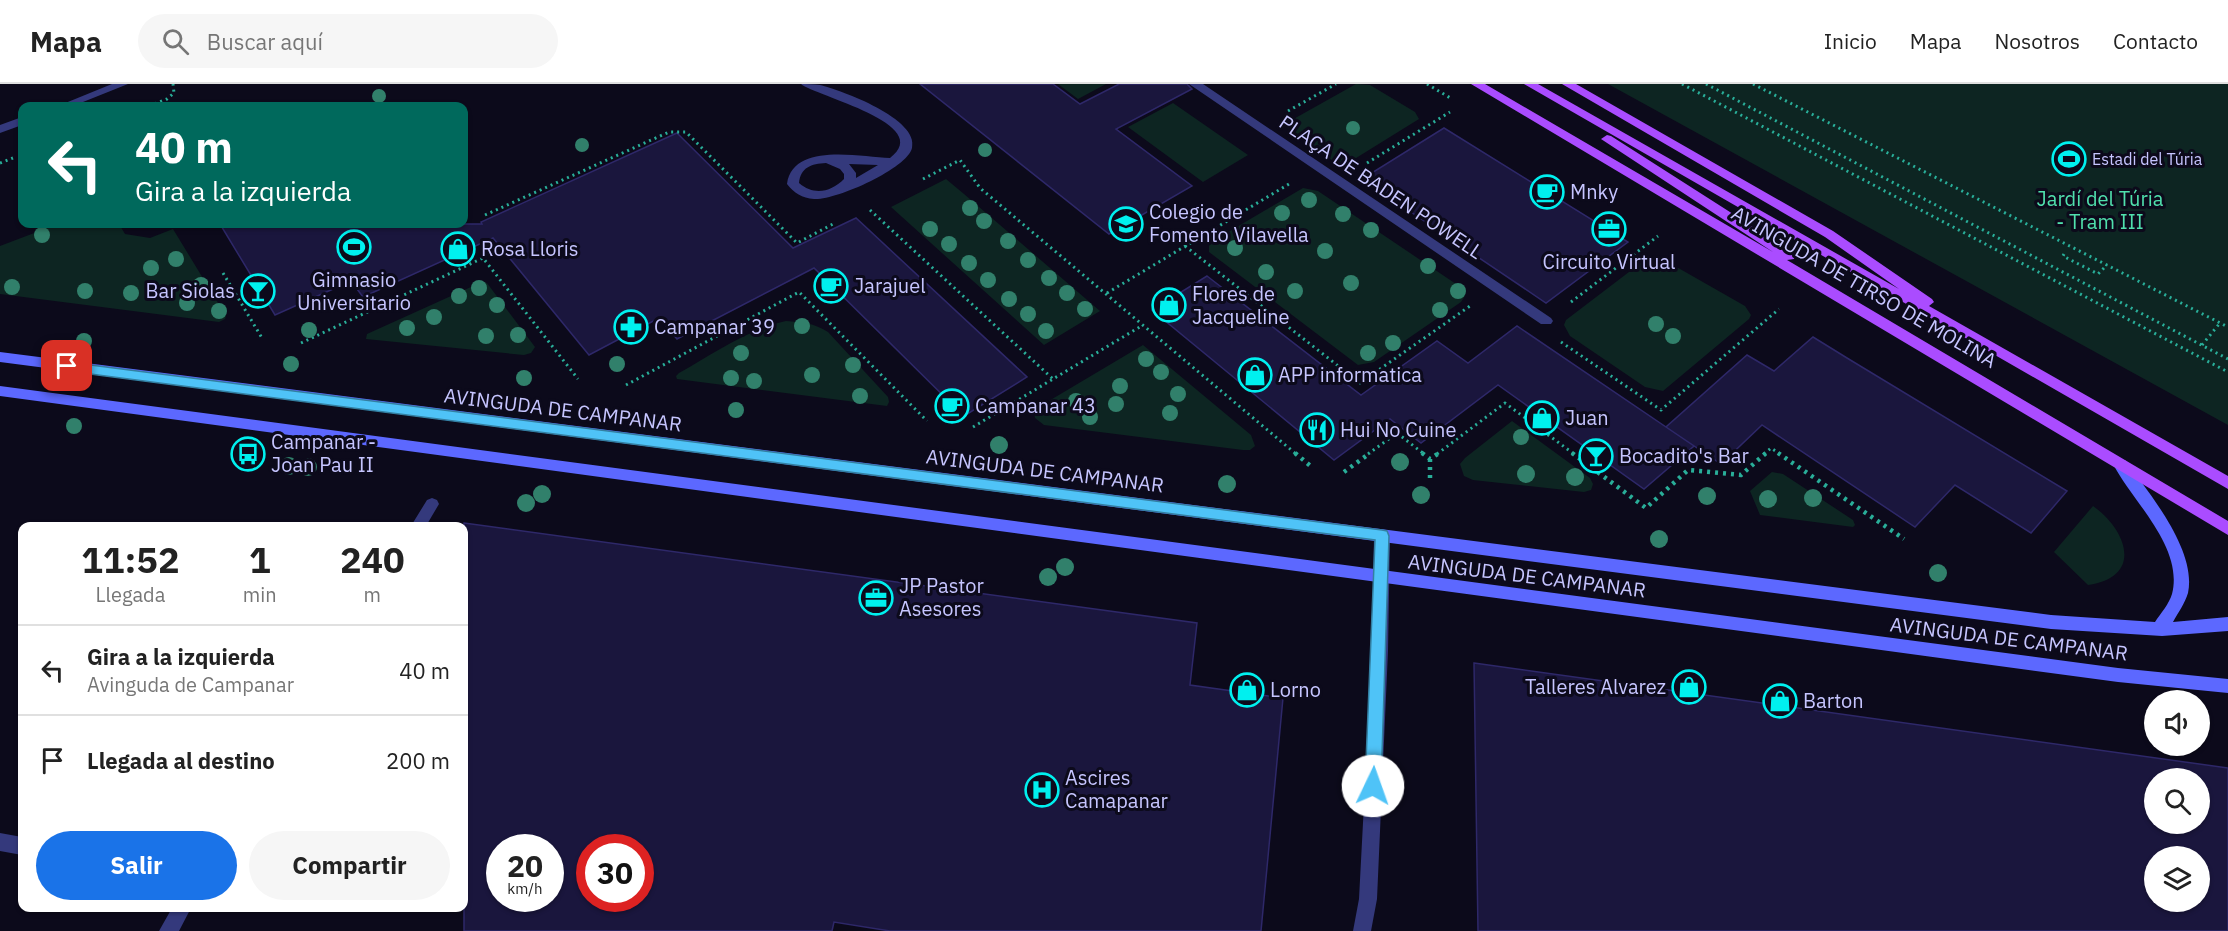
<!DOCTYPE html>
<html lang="es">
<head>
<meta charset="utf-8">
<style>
  body { margin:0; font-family:"IBM Plex Sans",sans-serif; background:#f6f6f6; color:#222; height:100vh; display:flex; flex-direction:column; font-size:22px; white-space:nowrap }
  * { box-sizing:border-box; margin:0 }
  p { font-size:20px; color:#767676 }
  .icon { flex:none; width:33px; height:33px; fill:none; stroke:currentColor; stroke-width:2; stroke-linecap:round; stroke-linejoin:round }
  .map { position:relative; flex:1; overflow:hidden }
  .drawer { position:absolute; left:18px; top:438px; width:450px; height:390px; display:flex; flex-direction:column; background:#fff; border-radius:12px; box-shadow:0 2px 4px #0004 }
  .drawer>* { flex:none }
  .banner { position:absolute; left:18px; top:18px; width:450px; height:126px; border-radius:12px; box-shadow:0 2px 4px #0004; background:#00695c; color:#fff; overflow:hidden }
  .fabs { position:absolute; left:2144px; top:606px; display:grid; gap:12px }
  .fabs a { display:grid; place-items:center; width:66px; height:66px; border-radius:50%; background:#fff; box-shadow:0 2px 4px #0004; font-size:30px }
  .speed { position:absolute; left:486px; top:750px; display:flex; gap:12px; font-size:30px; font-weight:700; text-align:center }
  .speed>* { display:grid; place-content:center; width:78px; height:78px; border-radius:50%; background:#fff; box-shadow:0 2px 4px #0004; line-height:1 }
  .speed small { font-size:15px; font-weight:400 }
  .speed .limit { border:9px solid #d22; background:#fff; color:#111 }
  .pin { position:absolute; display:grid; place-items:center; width:51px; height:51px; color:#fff; margin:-26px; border-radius:12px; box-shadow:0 3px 9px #0006 }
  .me { position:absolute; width:66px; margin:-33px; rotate:3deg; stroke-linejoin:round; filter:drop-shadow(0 0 4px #0008) }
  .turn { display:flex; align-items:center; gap:21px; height:126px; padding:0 18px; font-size:27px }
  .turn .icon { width:78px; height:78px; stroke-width:2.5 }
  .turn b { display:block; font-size:42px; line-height:51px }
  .eta { display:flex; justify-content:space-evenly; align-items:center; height:102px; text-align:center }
  .eta b { font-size:36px; font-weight:800; line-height:42px }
  .button { display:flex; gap:12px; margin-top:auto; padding:12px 18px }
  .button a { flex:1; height:69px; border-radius:36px; background:#1a73e8; color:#fff; font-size:24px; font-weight:800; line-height:69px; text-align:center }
  .button a+a { background:#f6f6f6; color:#222 }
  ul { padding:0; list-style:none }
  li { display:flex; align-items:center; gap:18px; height:90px; padding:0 18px; border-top:2px solid #e0e0e0 }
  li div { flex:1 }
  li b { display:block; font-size:22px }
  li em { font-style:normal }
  header { display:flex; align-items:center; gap:36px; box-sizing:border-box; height:84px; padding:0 30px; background:#fff; border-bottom:2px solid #e0e0e0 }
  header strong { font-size:28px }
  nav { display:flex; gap:33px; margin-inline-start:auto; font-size:21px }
  .search { width:420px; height:54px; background:#f6f6f6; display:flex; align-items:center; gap:15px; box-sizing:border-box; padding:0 21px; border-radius:33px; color:#767676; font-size:22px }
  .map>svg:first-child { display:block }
</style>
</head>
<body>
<header>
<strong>Mapa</strong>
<div class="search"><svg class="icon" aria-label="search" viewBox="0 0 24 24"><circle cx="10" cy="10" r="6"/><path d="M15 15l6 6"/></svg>Buscar aquí</div>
<nav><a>Inicio</a><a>Mapa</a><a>Nosotros</a><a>Contacto</a></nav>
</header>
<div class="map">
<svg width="2228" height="847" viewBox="0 0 2228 847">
  <rect width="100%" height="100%" fill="#0c0a1b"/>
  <!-- green -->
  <path fill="#0d2522" d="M1058,0H1106L1078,15Z
    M1356,0L1370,1L1415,28L1419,35L1348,79L1333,77L1287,44L1290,37Z
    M1608,0H2228V341Z
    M1173,19L1248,71L1203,98L1128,43Z
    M946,95L964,110L1100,227L1044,261L891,123Z
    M1303,104L1318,107L1459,202L1465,212L1461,218L1374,278L1358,281L1209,168V162L1213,157Z
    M58,140H119L125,150L150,154L173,145L226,232L225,235L219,238L0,210V162Z
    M1659,173L1745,222L1751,231L1749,235L1663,307L1645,303L1570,252L1564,241L1566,236L1646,175Z
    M482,198L487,199L535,263L531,269L524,271L366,255L367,250Z
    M786,237C802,238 814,239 828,248L888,313L889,318L887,322L677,295L676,292L679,289C713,270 748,245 786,237Z
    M1143,261L1251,351L1255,362L1250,366H1243L1044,341L1035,334L1034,328L1037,324Z
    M1512,337L1590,394L1593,400L1591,406L1584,408L1473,396L1464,392L1460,380L1465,374Z
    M1772,388L1783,390L1853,436L1855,441L1853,443L1760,431L1750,407Z
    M2093,422C2128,447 2143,493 2088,501L2054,468Z"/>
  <!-- building -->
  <path fill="#1a163d" stroke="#2e2869" stroke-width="1.5" fill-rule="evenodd" d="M920,0H1053L1080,20L1119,0H1187L1192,5L1116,45L1192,102L1109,150Z
    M1444,44L1628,158L1546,219L1362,95Z
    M677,49L793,164L856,134L1027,293L964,332L814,184L677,255L659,234L589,271L493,154L363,213L351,197L275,231L220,140H482L481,138Z
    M1207,192L1361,311L1437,257L1468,279L1517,242L1694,362L1644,405L1498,301L1421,359L1390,335L1334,376L1152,226Z
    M1813,253L1847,274L2067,407L2031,449L1955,401L1915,443L1762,341L1721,380L1666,343L1747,271L1774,287Z
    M464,439L1197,539L1190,601L1283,614L1261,847H890L834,838L832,847H464ZM500,764H550V814H500ZM590,764H640V814H590Z
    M1474,579L2228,684V847H1478ZM2154,694H2199V740H2154ZM2154,772H2199V818H2154Z"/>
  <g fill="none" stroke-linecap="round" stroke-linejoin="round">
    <!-- path-far1 -->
    <path stroke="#29ae99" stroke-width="3" stroke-dasharray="2 4" stroke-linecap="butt" d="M1427,0L1452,15
      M1682,0L2228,288
      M1706,0L2228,275
      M1753,0L2228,243
      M149,22L167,15L174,9L173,0
      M1288,27L1336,0
      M0,79L13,74
      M1367,79L1450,28
      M923,95L960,76L980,104L1296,370
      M870,126L1053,295
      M485,131L669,48H686L797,159L833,140
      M1185,162L1360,299L1470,222
      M2064,170L2063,172L2098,190L2107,181
      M223,189L262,254
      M1107,209L1289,100
      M1571,218L1658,152
      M1561,258L1661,326L1779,225
      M301,259L483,174L578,295
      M2202,261L2220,239
      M626,301L799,208L927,337
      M973,343L1143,241
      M1368,370L1397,349L1424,370
      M1437,370L1505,319L1574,370
      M1764,370L1771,364L1780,370"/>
    <!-- path -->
    <path stroke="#29ae99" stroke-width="4.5" stroke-dasharray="3 5" stroke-linecap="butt" d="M1295,369L1313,384
      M1422,369L1430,375L1439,369
      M1572,369L1646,424L1688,386L1741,391L1766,369
      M1778,369L1904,455
      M1430,375V398
      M1344,388L1370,369"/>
    <!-- service -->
    <path fill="#34397c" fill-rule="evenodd" d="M801,0C807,0 814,0 820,1C841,6 920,35 912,64C907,85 834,117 814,115C802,114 794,109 787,100C793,58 859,73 890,74C936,40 815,12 801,0ZM826,79L840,85L844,90V95C831,108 814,112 799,99C801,83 811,80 826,79ZM849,80L878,81L856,94V89Z"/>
    <!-- pedestrian -->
    <path fill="#34397c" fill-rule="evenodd" d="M1189,0H1203L1551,234L1553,237L1551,240H1541Z
      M432,414L437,416L439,420L426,442H411L427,416Z
      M0,749L22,753V771L0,767Z
      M172,824H191L179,847H159Z"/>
    <!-- minor -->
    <path fill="#34397c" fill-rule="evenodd" d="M112,0H128L73,22H58Z
      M22,33V41L0,49V41Z
      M1382,445L1387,447L1390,451L1388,567L1377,815L1371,847H1353L1359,815L1372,567L1374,451L1377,447Z"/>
    <!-- secondary -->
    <path fill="#5c68ff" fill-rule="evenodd" d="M0,268L2051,531L2155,538C2161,529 2169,520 2172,510C2184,463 2132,417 2113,380L2115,376H2125C2149,409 2197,466 2188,509C2185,519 2178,529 2173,538L2228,533V547L2162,552L2051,545L0,278Z
      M0,302L2118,584L2228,595V609L2118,598L0,312Z"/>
    <!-- primary -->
    <path fill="#aa4cff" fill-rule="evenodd" d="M1471,0H1485L1773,168L1601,55L1607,51L1611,52L1794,169L1795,172L1794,175L1787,176L2228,437V451Z
      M1524,0H1538L1899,205L1825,153L1562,0H1576L1833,147L1932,215L1934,218L1929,222L2228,392V405Z"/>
  </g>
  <!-- trees -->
  <g fill="#31806b">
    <circle cx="379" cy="12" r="7"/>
    <circle cx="1353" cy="44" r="7"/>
    <circle cx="582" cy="61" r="7"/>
    <circle cx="985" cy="66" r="7"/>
    <circle cx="1309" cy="116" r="8"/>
    <circle cx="970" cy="124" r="8"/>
    <circle cx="1282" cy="129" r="8"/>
    <circle cx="1343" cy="130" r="8"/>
    <circle cx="984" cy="137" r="8"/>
    <circle cx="930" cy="145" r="8"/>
    <circle cx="1371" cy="146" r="8"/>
    <circle cx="42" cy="151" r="8"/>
    <circle cx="1008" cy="157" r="8"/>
    <circle cx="949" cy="160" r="8"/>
    <circle cx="1235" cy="164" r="8"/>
    <circle cx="1325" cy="167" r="8"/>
    <circle cx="176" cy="175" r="8"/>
    <circle cx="1028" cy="176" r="8"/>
    <circle cx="969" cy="179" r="8"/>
    <circle cx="1428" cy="182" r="8"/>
    <circle cx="151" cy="184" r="8"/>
    <circle cx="1266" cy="188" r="8"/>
    <circle cx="1049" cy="194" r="8"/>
    <circle cx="988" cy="196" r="8"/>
    <circle cx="1351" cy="199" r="8"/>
    <circle cx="201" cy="201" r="8"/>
    <circle cx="12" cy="203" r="8"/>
    <circle cx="479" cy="204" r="8"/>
    <circle cx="85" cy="207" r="8"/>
    <circle cx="1295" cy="207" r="8"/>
    <circle cx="1458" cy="207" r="8"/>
    <circle cx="131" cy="209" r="8"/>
    <circle cx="1067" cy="209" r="8"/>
    <circle cx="459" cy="212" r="8"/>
    <circle cx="1009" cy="215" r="8"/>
    <circle cx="187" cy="219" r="8"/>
    <circle cx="497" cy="221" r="8"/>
    <circle cx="1085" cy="225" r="8"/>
    <circle cx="1440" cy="226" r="8"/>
    <circle cx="219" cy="227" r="8"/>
    <circle cx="1028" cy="230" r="8"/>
    <circle cx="434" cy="233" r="8"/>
    <circle cx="1656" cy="240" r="8"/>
    <circle cx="802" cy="242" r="8"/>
    <circle cx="407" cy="244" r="8"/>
    <circle cx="309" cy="246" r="8"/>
    <circle cx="1046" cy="247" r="8"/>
    <circle cx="518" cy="251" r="8"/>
    <circle cx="486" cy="252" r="8"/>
    <circle cx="1673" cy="252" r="8"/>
    <circle cx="84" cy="257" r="8"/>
    <circle cx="1393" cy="259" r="8"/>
    <circle cx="741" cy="269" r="8"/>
    <circle cx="1368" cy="269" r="8"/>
    <circle cx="1146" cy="275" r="8"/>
    <circle cx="291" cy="280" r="8"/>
    <circle cx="617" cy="280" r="8"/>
    <circle cx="853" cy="281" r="8"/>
    <circle cx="1161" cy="288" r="8"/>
    <circle cx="812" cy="291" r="8"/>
    <circle cx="524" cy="294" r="8"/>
    <circle cx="731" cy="294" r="8"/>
    <circle cx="754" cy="297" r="8"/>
    <circle cx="1120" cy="302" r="8"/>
    <circle cx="1178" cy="310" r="8"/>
    <circle cx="860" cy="312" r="8"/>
    <circle cx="1076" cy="317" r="8"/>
    <circle cx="1116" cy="320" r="8"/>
    <circle cx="736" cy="326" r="8"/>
    <circle cx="1170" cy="329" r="8"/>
    <circle cx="1090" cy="333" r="8"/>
    <circle cx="74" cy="342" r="8"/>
    <circle cx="1521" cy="353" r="8"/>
    <circle cx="999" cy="361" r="9"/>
    <circle cx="1400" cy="378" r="9"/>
    <circle cx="289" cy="382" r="9"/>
    <circle cx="308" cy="383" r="9"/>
    <circle cx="1526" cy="390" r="9"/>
    <circle cx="1575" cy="393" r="9"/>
    <circle cx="1227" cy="400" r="9"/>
    <circle cx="542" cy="410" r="9"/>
    <circle cx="1421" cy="411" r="9"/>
    <circle cx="1707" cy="412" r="9"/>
    <circle cx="1813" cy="414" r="9"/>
    <circle cx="1768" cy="415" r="9"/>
    <circle cx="526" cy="419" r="9"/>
    <circle cx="1659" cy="455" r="9"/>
    <circle cx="1065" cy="483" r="9"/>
    <circle cx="1938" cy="489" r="9"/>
    <circle cx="1048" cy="493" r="9"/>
  </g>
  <!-- route -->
  <path fill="#4fc3f7" stroke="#337fa1" stroke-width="1.5" d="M67,278L1382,446L1387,447L1389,452L1381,702L1379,708L1373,710L1368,708L1365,702L1375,456L67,287L61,282Z"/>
  <!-- icons -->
  <defs>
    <symbol id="stadium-ring" viewBox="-11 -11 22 22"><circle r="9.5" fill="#0c0a1b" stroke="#00f0ef" stroke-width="1.5"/><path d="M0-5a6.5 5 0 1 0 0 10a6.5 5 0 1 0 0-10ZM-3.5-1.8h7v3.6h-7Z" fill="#00f0ef"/></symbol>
    <symbol id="cafe-ring" viewBox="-11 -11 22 22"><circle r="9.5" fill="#0c0a1b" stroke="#00f0ef" stroke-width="1.5"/><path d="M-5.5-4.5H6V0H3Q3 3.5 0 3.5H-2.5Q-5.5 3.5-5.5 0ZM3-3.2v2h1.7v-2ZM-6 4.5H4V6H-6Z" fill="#00f0ef"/></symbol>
    <symbol id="school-ring" viewBox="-11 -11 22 22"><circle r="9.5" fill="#0c0a1b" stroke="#00f0ef" stroke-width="1.5"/><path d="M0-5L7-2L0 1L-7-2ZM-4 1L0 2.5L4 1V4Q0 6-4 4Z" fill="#00f0ef"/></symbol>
    <symbol id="office-ring" viewBox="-11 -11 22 22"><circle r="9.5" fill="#0c0a1b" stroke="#00f0ef" stroke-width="1.5"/><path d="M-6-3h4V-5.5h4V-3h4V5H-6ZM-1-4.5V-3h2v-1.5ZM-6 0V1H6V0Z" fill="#00f0ef"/></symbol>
    <symbol id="shop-ring" viewBox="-11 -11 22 22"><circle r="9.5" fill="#0c0a1b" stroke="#00f0ef" stroke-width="1.5"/><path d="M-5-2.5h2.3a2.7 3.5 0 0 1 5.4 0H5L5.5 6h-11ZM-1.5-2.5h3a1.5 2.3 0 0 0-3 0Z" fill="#00f0ef"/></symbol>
    <symbol id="bar-ring" viewBox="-11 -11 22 22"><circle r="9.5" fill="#0c0a1b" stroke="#00f0ef" stroke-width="1.5"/><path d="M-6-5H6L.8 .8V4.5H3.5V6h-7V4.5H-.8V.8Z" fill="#00f0ef"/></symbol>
    <symbol id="pharmacy-ring" viewBox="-11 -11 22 22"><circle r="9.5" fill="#0c0a1b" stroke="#00f0ef" stroke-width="1.5"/><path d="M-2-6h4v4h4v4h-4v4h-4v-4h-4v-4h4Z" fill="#00f0ef"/></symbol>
    <symbol id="restaurant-ring" viewBox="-11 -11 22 22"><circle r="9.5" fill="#0c0a1b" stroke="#00f0ef" stroke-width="1.5"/><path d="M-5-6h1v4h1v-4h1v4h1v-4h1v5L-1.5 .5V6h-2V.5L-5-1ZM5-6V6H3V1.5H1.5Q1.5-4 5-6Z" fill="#00f0ef"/></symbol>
    <symbol id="bus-ring" viewBox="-11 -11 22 22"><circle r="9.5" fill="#0c0a1b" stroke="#00f0ef" stroke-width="1.5"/><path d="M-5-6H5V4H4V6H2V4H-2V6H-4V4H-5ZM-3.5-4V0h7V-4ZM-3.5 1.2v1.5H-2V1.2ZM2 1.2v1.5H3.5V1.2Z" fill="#00f0ef"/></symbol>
    <symbol id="hospital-ring" viewBox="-11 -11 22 22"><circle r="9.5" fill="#0c0a1b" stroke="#00f0ef" stroke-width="1.5"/><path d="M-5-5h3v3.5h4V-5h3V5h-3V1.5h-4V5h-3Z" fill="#00f0ef"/></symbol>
  </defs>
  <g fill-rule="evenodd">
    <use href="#stadium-ring" x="2050" y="56" width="38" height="38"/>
    <use href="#cafe-ring" x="1528" y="89" width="38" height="38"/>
    <use href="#school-ring" x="1107" y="121" width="38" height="38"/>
    <use href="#office-ring" x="1590" y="126" width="38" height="38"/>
    <use href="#stadium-ring" x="335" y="144" width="38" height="38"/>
    <use href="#shop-ring" x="439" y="146" width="38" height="38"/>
    <use href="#cafe-ring" x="812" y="183" width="38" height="38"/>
    <use href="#bar-ring" x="239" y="188" width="38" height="38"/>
    <use href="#shop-ring" x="1150" y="202" width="38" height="38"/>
    <use href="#pharmacy-ring" x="612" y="224" width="38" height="38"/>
    <use href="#shop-ring" x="1236" y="272" width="38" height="38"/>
    <use href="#cafe-ring" x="933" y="303" width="38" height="38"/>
    <use href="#shop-ring" x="1523" y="315" width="38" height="38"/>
    <use href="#restaurant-ring" x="1298" y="327" width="38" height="38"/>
    <use href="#bus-ring" x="229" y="351" width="38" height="38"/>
    <use href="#bar-ring" x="1577" y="353" width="38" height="38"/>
    <use href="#office-ring" x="857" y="495" width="38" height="38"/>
    <use href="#shop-ring" x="1670" y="584" width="38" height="38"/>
    <use href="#shop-ring" x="1228" y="587" width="38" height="38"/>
    <use href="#shop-ring" x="1761" y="598" width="38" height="38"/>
    <use href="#hospital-ring" x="1023" y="687" width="38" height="38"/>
  </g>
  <g text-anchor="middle" stroke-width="6" stroke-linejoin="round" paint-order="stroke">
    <!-- far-poi labels -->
    <g font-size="16" fill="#c6c5ff" stroke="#0c0a1b" text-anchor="start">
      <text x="2092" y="81">Estadi del Túria</text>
    </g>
    <!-- street labels -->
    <g font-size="20" fill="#c6c5ff" stroke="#0c0a1b">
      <text transform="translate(1381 103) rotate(34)" y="7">PLAÇA DE BADEN POWELL</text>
      <text transform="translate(1864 203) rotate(30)" y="7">AVINGUDA DE TIRSO DE MOLINA</text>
      <text transform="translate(563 326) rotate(7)" y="7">AVINGUDA DE CAMPANAR</text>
      <text transform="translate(1045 387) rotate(7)" y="7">AVINGUDA DE CAMPANAR</text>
      <text transform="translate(1527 492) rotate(7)" y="7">AVINGUDA DE CAMPANAR</text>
      <text transform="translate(2009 555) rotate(7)" y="7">AVINGUDA DE CAMPANAR</text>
    </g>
    <!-- poi labels -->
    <g font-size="20" fill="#c6c5ff" stroke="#0c0a1b" text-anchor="start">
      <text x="1570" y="115">Mnky</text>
      <text x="1149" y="135">Colegio de<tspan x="1149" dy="23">Fomento Vilavella</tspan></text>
      <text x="481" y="172">Rosa Lloris</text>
      <text x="1609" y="185" text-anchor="middle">Circuito Virtual</text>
      <text x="354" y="203" text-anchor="middle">Gimnasio<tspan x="354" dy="23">Universitario</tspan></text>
      <text x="854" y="209">Jarajuel</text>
      <text x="235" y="214" text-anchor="end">Bar Siolas</text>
      <text x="1192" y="217">Flores de<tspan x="1192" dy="23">Jacqueline</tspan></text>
      <text x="654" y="250">Campanar 39</text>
      <text x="1278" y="298">APP informatica</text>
      <text x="975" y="329">Campanar 43</text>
      <text x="1565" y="341">Juan</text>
      <text x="1340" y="353">Hui No Cuine</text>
      <text x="271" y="365">Campanar -<tspan x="271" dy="23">Joan Pau II</tspan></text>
      <text x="1619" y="379">Bocadito's Bar</text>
      <text x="899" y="509">JP Pastor<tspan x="899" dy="23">Asesores</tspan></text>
      <text x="1666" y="610" text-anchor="end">Talleres Alvarez</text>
      <text x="1270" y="613">Lorno</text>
      <text x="1803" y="624">Barton</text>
      <text x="1065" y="701">Ascires<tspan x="1065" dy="23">Camapanar</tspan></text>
    </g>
    <!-- park labels -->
    <g font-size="20" fill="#50e0ad" stroke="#0c0a1b">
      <text x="2100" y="122">Jardí del Túria<tspan x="2100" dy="23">- Tram III</tspan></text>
    </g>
  </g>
</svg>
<div class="fabs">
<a><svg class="icon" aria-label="sound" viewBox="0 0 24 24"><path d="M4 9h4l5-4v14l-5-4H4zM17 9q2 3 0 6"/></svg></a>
<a><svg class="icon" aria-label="search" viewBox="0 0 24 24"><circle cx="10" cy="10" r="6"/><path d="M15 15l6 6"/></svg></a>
<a><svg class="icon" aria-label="layers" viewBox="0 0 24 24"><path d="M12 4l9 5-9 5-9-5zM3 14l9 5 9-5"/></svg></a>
</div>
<div class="speed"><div>20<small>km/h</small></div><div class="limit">30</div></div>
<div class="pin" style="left:67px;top:282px;background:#d93025"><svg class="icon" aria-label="arrive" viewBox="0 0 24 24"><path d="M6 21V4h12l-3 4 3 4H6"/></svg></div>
<svg class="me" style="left:1373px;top:702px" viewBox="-20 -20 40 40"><circle r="19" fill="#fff"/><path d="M0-13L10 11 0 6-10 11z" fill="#4fc3f7"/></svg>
<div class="banner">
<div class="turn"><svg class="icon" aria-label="left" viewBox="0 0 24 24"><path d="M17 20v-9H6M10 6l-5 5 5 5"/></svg><div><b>40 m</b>Gira a la izquierda</div></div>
</div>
<section class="drawer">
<div class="eta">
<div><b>11:52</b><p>Llegada</p></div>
<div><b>1</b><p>min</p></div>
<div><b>240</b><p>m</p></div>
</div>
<ul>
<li><svg class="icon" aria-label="left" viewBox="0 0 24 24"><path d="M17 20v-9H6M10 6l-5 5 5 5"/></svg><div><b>Gira a la izquierda</b><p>Avinguda de Campanar</p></div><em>40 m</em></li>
<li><svg class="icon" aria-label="arrive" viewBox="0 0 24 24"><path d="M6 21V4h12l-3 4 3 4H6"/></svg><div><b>Llegada al destino</b></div><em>200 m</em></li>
</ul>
<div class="button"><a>Salir</a><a>Compartir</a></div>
</section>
</div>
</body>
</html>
